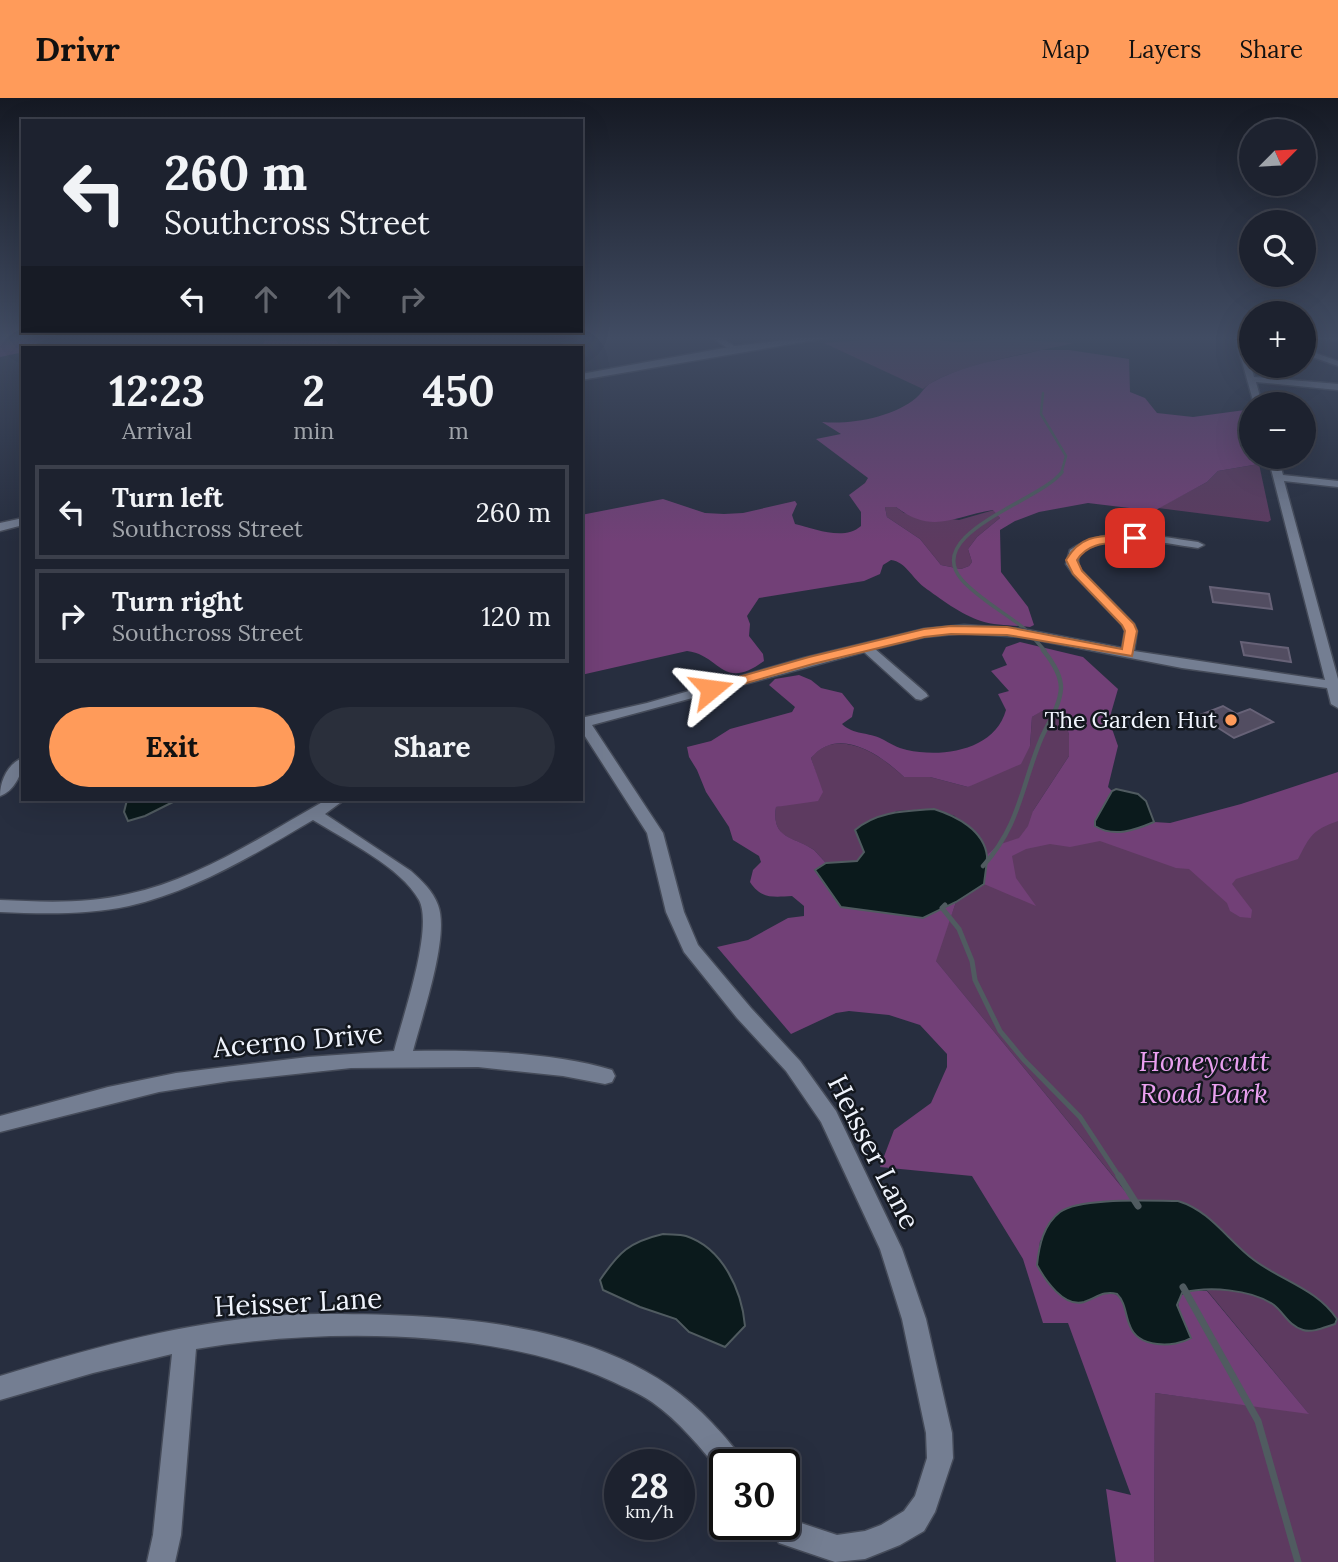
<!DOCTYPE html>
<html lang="en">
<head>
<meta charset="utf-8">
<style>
  body { margin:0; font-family:Lora,serif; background:#2a2f3b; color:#f1f3f6; height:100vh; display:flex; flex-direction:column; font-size:26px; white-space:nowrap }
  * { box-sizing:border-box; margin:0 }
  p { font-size:23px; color:#a0a4aa }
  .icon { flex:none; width:38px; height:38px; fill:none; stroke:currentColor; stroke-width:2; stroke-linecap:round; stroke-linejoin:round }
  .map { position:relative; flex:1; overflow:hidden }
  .panel { position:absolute; left:21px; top:248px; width:562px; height:455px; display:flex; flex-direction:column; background:#1d222f; border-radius:0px; box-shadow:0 7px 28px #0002,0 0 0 2px #3b3f4b }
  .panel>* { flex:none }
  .banner { position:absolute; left:21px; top:21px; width:562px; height:214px; border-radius:0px; box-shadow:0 7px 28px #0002,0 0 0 2px #3b3f4b; background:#1d222f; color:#f1f3f6; overflow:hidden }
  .needle { width:46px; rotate:66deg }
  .buttons { position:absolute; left:1239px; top:21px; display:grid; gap:14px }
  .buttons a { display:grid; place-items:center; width:77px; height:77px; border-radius:50%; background:#1d222f; box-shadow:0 7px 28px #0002,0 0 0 2px #3b3f4b; font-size:35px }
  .speed { position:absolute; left:604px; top:1351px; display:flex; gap:14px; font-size:35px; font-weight:700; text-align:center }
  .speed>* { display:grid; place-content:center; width:91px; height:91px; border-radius:50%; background:#1d222f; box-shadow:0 7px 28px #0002,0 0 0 2px #3b3f4b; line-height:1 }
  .speed small { font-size:18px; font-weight:400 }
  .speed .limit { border:4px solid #111; border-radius:10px; background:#fff; color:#111 }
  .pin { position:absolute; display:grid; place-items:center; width:60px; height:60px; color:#fff; margin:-30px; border-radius:14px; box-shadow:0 4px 10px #0006 }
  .me { position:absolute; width:77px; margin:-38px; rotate:74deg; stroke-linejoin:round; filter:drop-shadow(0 0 5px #0008) }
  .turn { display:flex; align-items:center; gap:24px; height:147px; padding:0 28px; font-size:32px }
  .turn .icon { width:91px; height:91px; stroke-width:2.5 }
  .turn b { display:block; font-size:49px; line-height:60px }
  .lanes { display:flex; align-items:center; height:66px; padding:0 28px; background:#0003; justify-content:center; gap:35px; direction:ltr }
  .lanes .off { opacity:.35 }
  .eta { display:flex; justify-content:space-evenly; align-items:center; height:119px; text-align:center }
  .eta b { font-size:42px; font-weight:700; line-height:49px }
  .primary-button { display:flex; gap:14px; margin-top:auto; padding:14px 28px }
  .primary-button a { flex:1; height:80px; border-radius:42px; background:#ff9b5a; color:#111; font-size:28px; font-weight:700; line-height:80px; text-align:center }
  .primary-button a+a { background:#2a2f3b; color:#f1f3f6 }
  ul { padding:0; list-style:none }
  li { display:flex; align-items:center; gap:21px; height:94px; margin:0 14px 10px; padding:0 14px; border:4px solid #3b3f4b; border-radius:0px }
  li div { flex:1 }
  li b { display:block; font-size:26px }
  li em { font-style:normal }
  header { display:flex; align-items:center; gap:42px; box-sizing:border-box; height:98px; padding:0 35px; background:#ff9b5a; color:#111 }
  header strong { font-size:33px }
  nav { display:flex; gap:38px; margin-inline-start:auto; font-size:24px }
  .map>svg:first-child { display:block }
</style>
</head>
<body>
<header>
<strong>Drivr</strong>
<nav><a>Map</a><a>Layers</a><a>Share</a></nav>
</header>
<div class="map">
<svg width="1338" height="1464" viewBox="0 0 1338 1464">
  <rect width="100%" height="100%" fill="#272e3f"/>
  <!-- green -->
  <path fill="#5d3a60" d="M902,239L959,244L1005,241L1074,245C1037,254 949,267 923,291L824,245Z
    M1259,366L1271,422L1268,424L1158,410L1207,384L1218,373Z
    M885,409H896L904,415L959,422L994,412L1000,420L977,439L968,451L972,464L969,468L961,471L941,467L920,441L887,419Z
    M1041,613L1064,618L1069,637V658L1033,713L1142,743L1338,683V1464H1154L1155,1295L1308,1315L935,862L956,804L984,786L955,718L934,711L896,713L857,763L826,765C822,761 818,756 814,752C794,738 771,742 776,709L793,705L816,676L811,660C837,628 880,656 904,679H930L968,689L1030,648L1032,619Z"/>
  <!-- forest -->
  <path fill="#724077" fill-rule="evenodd" d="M0,239H50L19,255L0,259Z
    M264,239H333L342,250H261L265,242Z
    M1041,252H1069L1129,261L1130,294L1145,300L1157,315L1193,319L1245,312L1251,337V359H1257L1259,366L1218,373L1207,384L1154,413L1088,405L1039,414L1015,423L1000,432L1001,474L1028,509L1034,527L1030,529C1015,527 995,528 981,523C962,517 939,500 924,489C912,480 906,464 891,462L883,467L880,476L864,483L759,500L747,518L750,526L749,538L763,556L764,563C722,594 721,557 687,553L581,577V417L663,401L705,415L724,416L743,415L795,403L797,406L792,417L795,426C815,431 844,443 861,428V414L849,397L865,385L868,380L816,341L841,336L822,324C850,327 894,319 916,300C922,295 925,288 931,285C964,266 1006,261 1041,252ZM896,409C932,437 955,418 993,412L1000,420L977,439L968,451L972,464L969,468L961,471L941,467L920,441L887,419L885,409Z
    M1020,544L1083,559L1118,591L1109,622L1118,648L1108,689L1112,693L1095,723L1143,729L1154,724L1170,725L1241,706L1338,674V723C1312,732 1310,738 1298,761L1236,781L1232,786L1252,812L1251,820L1240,819L1230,813L1227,805L1189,771L1176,770L1100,743L1070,749L1050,746L1026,751L1012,758L1016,780L1036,808L984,786L987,757L998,747L1019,740L1028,728L1033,713L1069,658V637L1064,618L1042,613L1032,619L1030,648L1021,666L968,689L930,679H904C880,656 838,627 811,660L823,694L818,703L776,709C771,742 795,738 814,752C818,756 822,761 826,765L815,773L838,805L923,820L956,804L936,863L1134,1104L1081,1106L1040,1143L1037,1167L1060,1197L1081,1205C1103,1195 1117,1185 1127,1214L1188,1231L1179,1217L1178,1201C1186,1191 1196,1192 1207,1193L1309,1316L1155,1295L1154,1464H1116L1106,1391L1131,1397L1068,1225H1043L1023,1161L972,1078L880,1069L894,1032L931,1005L947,969V956L920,927L889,917L849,913L836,915L791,936L717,849L748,842L788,820L804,818V808L792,798C773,799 761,801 750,784L753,772L761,764L759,758L733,742L729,729L706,694L697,672L689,659L687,649L711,643L730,631L792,614L795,609L769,587L775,581L799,577L811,582L821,590L842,595L854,610L852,619L842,626C853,637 869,634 882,641C890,645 897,650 907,652C943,660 995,652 1006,612L998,596L1009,593L991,573L1007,567L1002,557L1006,549Z"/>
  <!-- water -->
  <path fill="#0b1a1c" stroke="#505b60" stroke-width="2" d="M1116,691L1138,696L1146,703L1154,724C1135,732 1114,740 1095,728V723L1112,693Z
    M127,702H177L145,718L128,723L124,714Z
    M934,711C956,718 984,732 987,758C987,767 985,777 984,786L956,804L923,820L841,809L815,772L826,765L857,763L864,754L855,732C877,713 906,713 934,711Z
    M1178,1103C1211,1113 1228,1143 1254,1162C1282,1183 1317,1191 1337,1221L1335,1226C1325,1229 1313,1235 1303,1232C1289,1228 1284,1215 1274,1207C1251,1191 1208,1188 1182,1195L1177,1207L1191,1240C1174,1250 1138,1250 1130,1228C1125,1217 1126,1205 1117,1196C1104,1192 1096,1200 1084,1204C1064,1210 1045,1182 1037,1167C1039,1148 1043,1127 1060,1114C1080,1099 1152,1103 1178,1103Z
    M663,1136C670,1137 679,1136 686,1138C723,1150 742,1193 745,1228L725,1249L689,1234L676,1221L640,1209L603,1192L600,1182C619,1154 629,1144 663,1136Z"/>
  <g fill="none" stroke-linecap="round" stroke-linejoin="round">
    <!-- stream-far4 -->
    <path stroke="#505b60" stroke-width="2.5" d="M1043,295L1041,316L1066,358L1061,376"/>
    <!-- stream-far3 -->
    <path stroke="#505b60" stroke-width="3.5" d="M1026,532C1006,515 980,502 962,482C921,435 1041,403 1062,374
      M1032,538L1045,553"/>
    <!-- stream-far2 -->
    <path stroke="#505b60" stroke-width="4.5" d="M983,768C1020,727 1021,689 1041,641C1048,625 1060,608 1061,590C1061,576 1052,563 1043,552"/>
    <!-- stream-far1 -->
    <path stroke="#505b60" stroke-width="5" d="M945,807L942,810L959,831L972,863L975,882L1000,933L1024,962L1080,1019L1120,1080"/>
    <!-- stream -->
    <path stroke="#505b60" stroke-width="7" d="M1119,1078L1138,1108
      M1183,1189L1258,1323L1298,1464"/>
  </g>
  <!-- building -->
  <path fill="#524d61" stroke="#676277" stroke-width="2" d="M1210,489L1269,496L1272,511L1213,504Z
    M1241,544L1288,550L1291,564L1244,557Z
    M1223,608L1237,616L1250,611L1273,624L1234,640L1212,626L1204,629L1190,621Z"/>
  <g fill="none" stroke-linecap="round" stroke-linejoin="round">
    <defs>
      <path id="minor" d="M711,239H720L739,251L732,253Z
        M1235,239H1243L1254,279L1338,286V292L1256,284L1262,306H1254Z
        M1308,239H1338V243Z
        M1304,251L1338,263V268L1304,256Z
        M1268,359H1278L1283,377L1338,383V389L1284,383L1338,581V610L1331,606L1327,590L1182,570L1022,539L964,535L924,539L875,551L926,595L928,598L921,602L916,601L864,554L592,627L663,735L684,814L698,847L751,910L800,963L836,1013L902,1151L926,1221L952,1335L953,1360L935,1414L924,1433L900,1447L865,1461L835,1464L779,1445L768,1426H784V1414L798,1424L837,1437L865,1433L881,1427L904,1413L915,1398L927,1360L926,1335L902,1221L880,1151L821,1024L786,973L737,920L684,854L666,814L647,735L581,632V620L647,605L804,560L924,531L964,527L1022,531L1122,550L1125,533L1122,527L1073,476L1066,466L1070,452C1109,426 1154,438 1198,444L1204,447L1198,450C1159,445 1115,432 1079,455L1078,466L1081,472L1134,526L1137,533L1134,553L1325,582Z
        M23,660C23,674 15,693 0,698C0,683 8,665 23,660Z
        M326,702H344L325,716L411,773C422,783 433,793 438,807C450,838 422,918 413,953C474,952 555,954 612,972L615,978L612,984L605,986L563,978L478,969L351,970L230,983L159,994L0,1034V1018L108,989L176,975L308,959L394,953C402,921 434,830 419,802C401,769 345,742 313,722C255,756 195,793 129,808C87,817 43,816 0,814V802C43,804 86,806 128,796C199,781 264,737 326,702Z
        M319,1216C450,1216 617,1222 712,1325C724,1338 737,1351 744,1367H724V1377L722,1376C701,1350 679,1323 652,1304C639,1295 624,1289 609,1282C494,1230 320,1230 196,1251L181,1437L175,1464H147L153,1437L172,1256L93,1275L0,1302V1278C104,1246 210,1217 319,1216Z"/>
      <path id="tertiary" d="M811,239H832L581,282V276L735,248Z
        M23,420V427L0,433V425Z"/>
    </defs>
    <!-- minor casing -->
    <use href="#minor" stroke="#454b59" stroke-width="3"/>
    <!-- tertiary casing -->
    <use href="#tertiary" stroke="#454b59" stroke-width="3"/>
    <!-- minor -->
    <use href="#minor" fill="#747e92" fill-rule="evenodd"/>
    <!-- tertiary -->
    <use href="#tertiary" fill="#747e92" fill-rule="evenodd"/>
  </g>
  <!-- sky -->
  <linearGradient id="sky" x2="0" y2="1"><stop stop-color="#151923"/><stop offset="0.54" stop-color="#414c63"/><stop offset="1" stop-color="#414c63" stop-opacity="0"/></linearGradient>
  <rect width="1338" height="444" fill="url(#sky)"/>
  <!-- route -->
  <path fill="#ff9b5a" stroke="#a6653a" stroke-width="2" d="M1135,437L1140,440L1139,442C1116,447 1091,440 1077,462L1082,473L1134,526L1137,533L1132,558L1007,537L951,536L924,539L813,566L711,595L705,591L707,588L809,559L924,531L951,528L1007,529L1122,551L1125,533L1122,527L1073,476L1066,462C1083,433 1104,439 1135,437Z"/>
  <!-- markers -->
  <circle fill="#ff9b5a" stroke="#13171e" stroke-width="2.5" cx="1231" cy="622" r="7"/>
  <g text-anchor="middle" stroke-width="5" stroke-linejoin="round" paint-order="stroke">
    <!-- poi labels -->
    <g font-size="23" fill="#f0f4fd" stroke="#13171e" text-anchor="end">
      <text x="1217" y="630">The Garden Hut</text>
    </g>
    <!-- near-street labels -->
    <g font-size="28" fill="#f0f4fd" stroke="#13171e">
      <text transform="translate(298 942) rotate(-5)" y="10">Acerno Drive</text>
      <text transform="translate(874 1054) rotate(63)" y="10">Heisser Lane</text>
      <text transform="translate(298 1204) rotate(-3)" y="10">Heisser Lane</text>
    </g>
    <!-- near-park labels -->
    <g font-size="28" font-style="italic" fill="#eaa0f0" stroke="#13171e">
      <text x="1204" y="973">Honeycutt<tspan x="1204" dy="32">Road Park</tspan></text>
    </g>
  </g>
</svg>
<div class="buttons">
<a><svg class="needle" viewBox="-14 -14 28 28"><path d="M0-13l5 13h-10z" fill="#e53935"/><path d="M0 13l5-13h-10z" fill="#a0a4aa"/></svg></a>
<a><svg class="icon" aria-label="search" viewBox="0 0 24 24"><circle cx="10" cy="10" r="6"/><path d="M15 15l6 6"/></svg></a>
<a>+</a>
<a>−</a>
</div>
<div class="speed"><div>28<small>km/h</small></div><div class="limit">30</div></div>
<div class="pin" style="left:1135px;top:440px;background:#d93025"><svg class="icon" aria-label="arrive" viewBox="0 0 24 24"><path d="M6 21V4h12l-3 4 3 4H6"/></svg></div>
<svg class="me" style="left:711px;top:591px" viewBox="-20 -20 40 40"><path d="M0-17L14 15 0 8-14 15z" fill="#ff9b5a" stroke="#fff" stroke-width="4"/></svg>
<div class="banner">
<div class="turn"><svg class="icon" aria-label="left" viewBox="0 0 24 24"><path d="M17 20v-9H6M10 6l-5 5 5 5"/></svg><div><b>260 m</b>Southcross Street</div></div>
<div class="lanes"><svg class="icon" aria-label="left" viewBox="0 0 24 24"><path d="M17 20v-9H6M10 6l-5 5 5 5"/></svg><svg class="icon off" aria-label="ahead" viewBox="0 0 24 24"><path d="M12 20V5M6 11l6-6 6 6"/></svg><svg class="icon off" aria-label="ahead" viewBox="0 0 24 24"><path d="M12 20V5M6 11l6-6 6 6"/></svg><svg class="icon off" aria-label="right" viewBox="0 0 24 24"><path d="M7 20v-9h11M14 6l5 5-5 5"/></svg></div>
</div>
<section class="panel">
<div class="eta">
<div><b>12:23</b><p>Arrival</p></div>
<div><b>2</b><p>min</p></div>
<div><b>450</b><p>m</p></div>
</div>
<ul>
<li><svg class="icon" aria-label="left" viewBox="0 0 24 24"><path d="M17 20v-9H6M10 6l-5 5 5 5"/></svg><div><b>Turn left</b><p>Southcross Street</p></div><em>260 m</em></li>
<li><svg class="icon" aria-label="right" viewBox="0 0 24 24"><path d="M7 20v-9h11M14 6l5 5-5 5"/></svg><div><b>Turn right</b><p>Southcross Street</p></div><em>120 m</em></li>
</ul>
<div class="primary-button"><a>Exit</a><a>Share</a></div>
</section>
</div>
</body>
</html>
